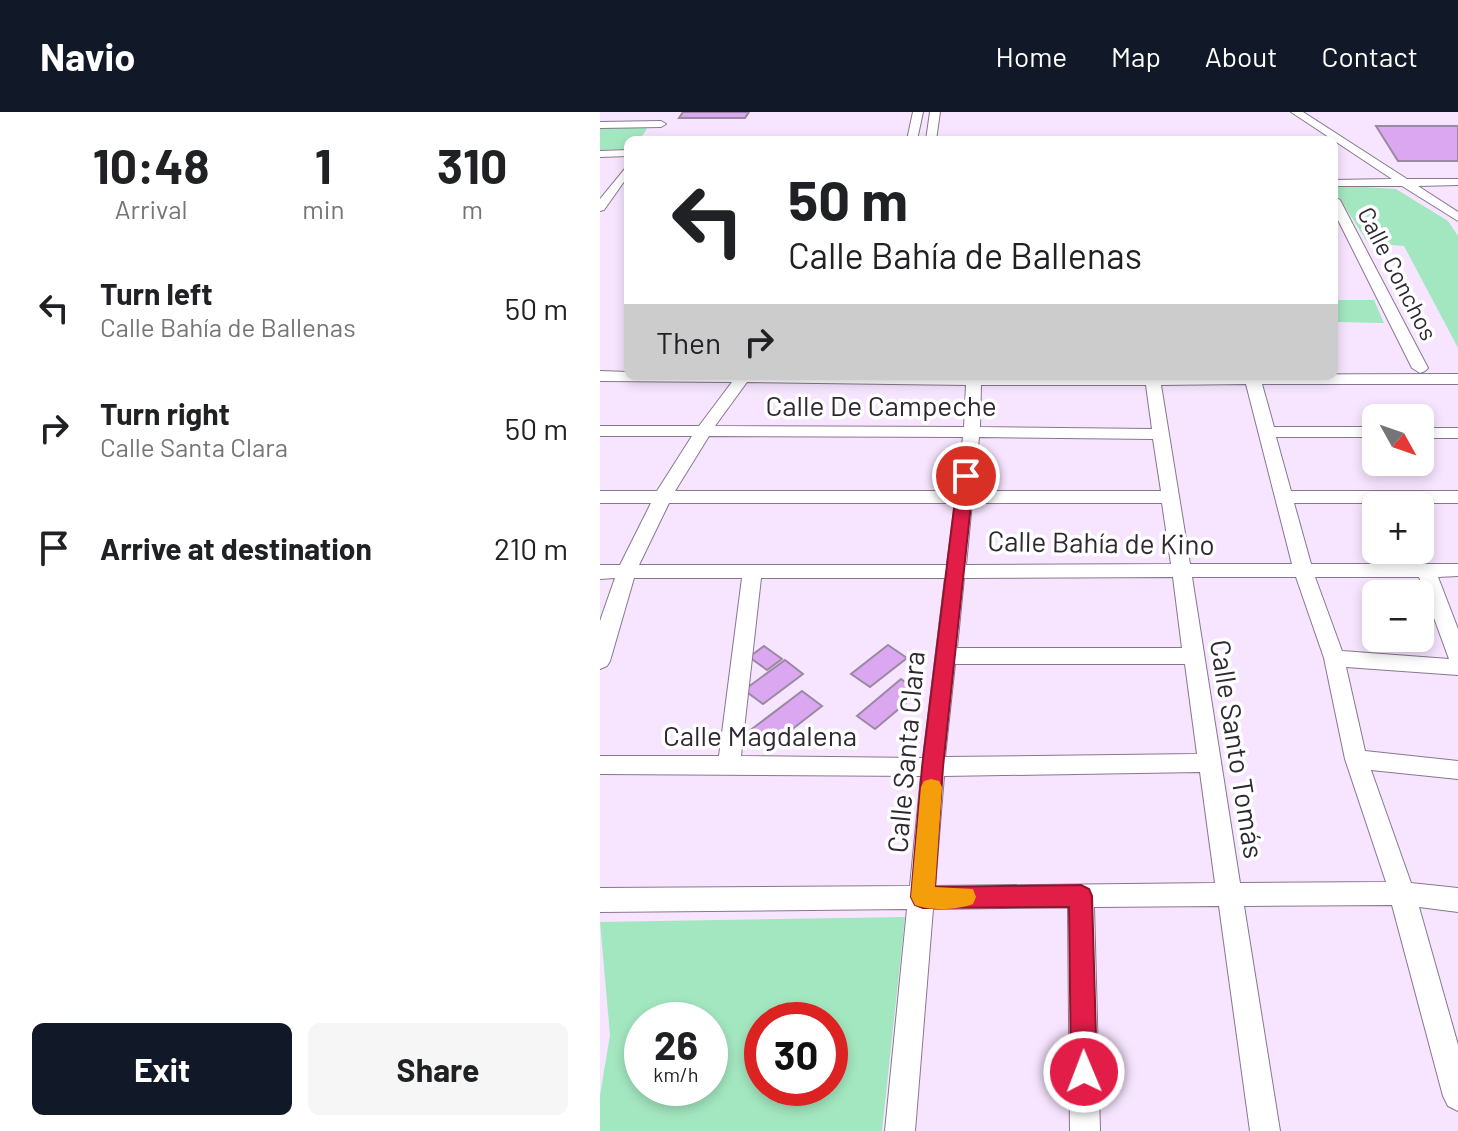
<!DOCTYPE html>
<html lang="en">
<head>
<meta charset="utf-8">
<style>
  body { margin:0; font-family:Barlow,sans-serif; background:#f6f6f6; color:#202124; height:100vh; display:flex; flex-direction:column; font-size:30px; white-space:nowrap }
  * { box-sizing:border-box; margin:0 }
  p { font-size:26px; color:#757577 }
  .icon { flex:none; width:44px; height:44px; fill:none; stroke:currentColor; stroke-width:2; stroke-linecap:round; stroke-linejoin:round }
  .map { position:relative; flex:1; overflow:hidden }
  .drawer { display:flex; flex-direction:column; background:#fff; width:600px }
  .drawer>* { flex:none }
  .hud { position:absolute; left:24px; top:24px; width:714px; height:244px; border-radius:12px; box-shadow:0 4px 12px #0003; background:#fff; color:#202124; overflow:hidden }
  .needle { width:52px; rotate:130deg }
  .controls { position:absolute; left:762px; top:292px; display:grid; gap:16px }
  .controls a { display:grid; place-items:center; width:72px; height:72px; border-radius:12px; background:#fff; box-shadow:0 4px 12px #0003; font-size:40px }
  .speed { position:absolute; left:24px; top:890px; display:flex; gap:16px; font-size:40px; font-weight:700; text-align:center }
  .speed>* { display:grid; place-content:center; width:104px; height:104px; border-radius:50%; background:#fff; box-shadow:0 4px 12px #0003; line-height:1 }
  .speed small { font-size:20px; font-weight:400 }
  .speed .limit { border:12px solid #d22; background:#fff; color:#111 }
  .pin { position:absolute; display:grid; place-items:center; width:68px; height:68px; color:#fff; margin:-34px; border:4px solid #fff; border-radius:50%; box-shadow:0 2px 8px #0007 }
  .me { position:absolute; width:88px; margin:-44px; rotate:359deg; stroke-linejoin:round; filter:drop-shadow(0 0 6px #0008) }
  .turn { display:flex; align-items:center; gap:28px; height:168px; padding:0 32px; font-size:36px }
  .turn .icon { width:104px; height:104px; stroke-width:2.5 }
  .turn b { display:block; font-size:56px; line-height:68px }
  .then { display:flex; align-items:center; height:76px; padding:0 32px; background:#0003; gap:16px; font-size:30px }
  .eta { display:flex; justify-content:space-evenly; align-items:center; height:136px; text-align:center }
  .eta b { font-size:48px; font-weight:700; line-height:56px }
  .action { display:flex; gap:16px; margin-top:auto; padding:16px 32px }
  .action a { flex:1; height:92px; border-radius:12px; background:#111827; color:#fff; font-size:32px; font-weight:700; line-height:92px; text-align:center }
  .action a+a { background:#f6f6f6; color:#202124 }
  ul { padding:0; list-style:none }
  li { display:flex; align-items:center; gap:24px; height:120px; padding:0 32px }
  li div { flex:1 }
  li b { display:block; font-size:30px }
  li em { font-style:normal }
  header { display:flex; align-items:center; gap:48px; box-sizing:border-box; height:112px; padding:0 40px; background:#111827; color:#fff }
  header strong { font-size:38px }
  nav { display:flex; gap:44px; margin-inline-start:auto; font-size:28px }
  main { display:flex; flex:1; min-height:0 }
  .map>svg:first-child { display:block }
</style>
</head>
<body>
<header>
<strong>Navio</strong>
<nav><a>Home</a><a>Map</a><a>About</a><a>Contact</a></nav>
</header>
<main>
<section class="drawer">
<div class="eta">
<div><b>10:48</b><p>Arrival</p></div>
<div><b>1</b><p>min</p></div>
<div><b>310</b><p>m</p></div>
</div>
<ul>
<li><svg class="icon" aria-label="left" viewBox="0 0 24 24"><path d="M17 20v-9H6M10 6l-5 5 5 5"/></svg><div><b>Turn left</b><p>Calle Bahía de Ballenas</p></div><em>50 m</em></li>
<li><svg class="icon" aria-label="right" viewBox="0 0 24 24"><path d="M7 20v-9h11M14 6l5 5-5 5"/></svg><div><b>Turn right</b><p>Calle Santa Clara</p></div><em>50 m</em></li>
<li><svg class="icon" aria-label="arrive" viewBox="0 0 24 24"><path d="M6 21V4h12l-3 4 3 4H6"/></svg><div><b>Arrive at destination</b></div><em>210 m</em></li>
</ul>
<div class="action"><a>Exit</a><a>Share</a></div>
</section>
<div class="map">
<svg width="858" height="1019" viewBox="0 0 858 1019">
  <rect width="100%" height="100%" fill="#f7e5ff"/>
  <!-- green -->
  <path fill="#a3e7c0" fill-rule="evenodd" d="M44,15L47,17L39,28H28V37L0,38V16Z
    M734,73L796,77L848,109L858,124V236L804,134L768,131L734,78Z
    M734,188H774L784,211L734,210Z
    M305,805L282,1019H0V983L10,923L0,810ZM110,908V976H42V908ZM230,908V976H162V908Z"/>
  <!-- building -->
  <path fill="#daa7f0" stroke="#9a8aa1" stroke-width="2" d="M83,0H149L145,6H79Z
    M776,14H858V49H798Z
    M288,533L307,546L270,575L251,562Z
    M164,534L182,547L167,558L149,545Z
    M185,548L203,562L163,592L144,578Z
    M301,567L319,580L275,617L257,604Z
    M202,579L222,594L168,636L148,620Z"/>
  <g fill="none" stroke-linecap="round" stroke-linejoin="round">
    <defs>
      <path id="minor" d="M313,0H323L317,28H307Z
        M330,0H340L336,28H326Z
        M691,0H703L807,67H858V73L818,74L858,100V109L802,74H734V68L792,67Z
        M0,10L61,9L66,12L61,15L0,16Z
        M28,38V44L0,45V39Z
        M28,53V64L4,98L0,99V87Z
        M734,84L740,88L828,256L825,259L820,261L812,256L734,100Z
        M0,259L28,260V264L858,262V272H662L674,315H776V325H676L691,379H858V391H694L711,452H858V464L838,465L858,517V563L746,555L765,639L858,649V667L771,658L811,771L858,776V800L819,795L858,933V999L848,994L843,984L792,793L644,794L680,1019H650L619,794L494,795L500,1019H470L468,795L333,797L315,1019H285L307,797L0,800V776L310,774L321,664L0,662V644H119L142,466H34L10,549L7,554L0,557V509L15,466L0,467V453H20L51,391H0V379H57L92,324H0V314H99L132,270L0,269ZM147,270L366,273L364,315L115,314ZM646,272L692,452H590L561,273ZM381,273H546L552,317L380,315ZM109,324L363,325L356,379H75ZM379,325L553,327L561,379H374ZM69,391H355L347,453H39ZM372,391H562L571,452L366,453ZM573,465L582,536H357L364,466ZM592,465H696L724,546L745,647L786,770L640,771ZM715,465H819L849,547L742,539ZM161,466H345L323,646L141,644ZM355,552H585L597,642L345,645ZM600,660L615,771L335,774L344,664Z
        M820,316H858V326H820Z"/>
    </defs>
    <!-- minor casing -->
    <use href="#minor" stroke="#87778e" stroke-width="2"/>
    <!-- minor -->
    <use href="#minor" fill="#fff" fill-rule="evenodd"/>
  </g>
  <!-- route -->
  <path fill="#e11d48" stroke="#92132f" stroke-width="2" d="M366,359L374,364L343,655L335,775L481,773L489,777L492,784L497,960L493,969L484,973L475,969L471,960L469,795L323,796L315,793L311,785L322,655L358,364Z"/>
  <!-- slow -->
  <path fill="#f59e0b" d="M331,667L339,669L342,675L335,775L373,777L376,785L373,792C357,798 330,799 315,793L311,785L321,675L324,669Z"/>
  <g text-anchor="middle" stroke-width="7" stroke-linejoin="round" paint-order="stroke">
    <!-- far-street labels -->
    <g font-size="24" fill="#2f2832" stroke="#fff">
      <text transform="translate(797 162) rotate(63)" y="8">Calle Conchos</text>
    </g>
    <!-- street labels -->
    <g font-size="28" fill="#2f2832" stroke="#fff">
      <text x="281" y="304">Calle De Campeche</text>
      <text transform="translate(501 431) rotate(1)" y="10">Calle Bahía de Kino</text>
      <text x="160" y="634">Calle Magdalena</text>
      <text transform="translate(637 637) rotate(81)" y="10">Calle Santo Tomás</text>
      <text transform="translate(306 640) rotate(-85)" y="10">Calle Santa Clara</text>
    </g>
  </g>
</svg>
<div class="controls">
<a><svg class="needle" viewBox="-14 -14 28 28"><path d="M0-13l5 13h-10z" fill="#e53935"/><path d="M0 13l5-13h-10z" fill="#757577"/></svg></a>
<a>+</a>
<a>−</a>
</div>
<div class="speed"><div>26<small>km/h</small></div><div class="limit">30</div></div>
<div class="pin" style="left:366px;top:364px;background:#d93025"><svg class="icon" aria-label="arrive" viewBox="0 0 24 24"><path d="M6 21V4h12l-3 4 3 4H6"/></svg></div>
<svg class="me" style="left:484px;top:960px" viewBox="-20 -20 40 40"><circle r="17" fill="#e11d48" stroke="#fff" stroke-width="3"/><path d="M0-11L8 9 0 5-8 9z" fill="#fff"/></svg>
<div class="hud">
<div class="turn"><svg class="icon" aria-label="left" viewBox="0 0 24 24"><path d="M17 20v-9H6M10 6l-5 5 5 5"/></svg><div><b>50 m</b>Calle Bahía de Ballenas</div></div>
<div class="then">Then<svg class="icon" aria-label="right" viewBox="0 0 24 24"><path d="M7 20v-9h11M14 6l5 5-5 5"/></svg></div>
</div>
</div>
</main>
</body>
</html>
